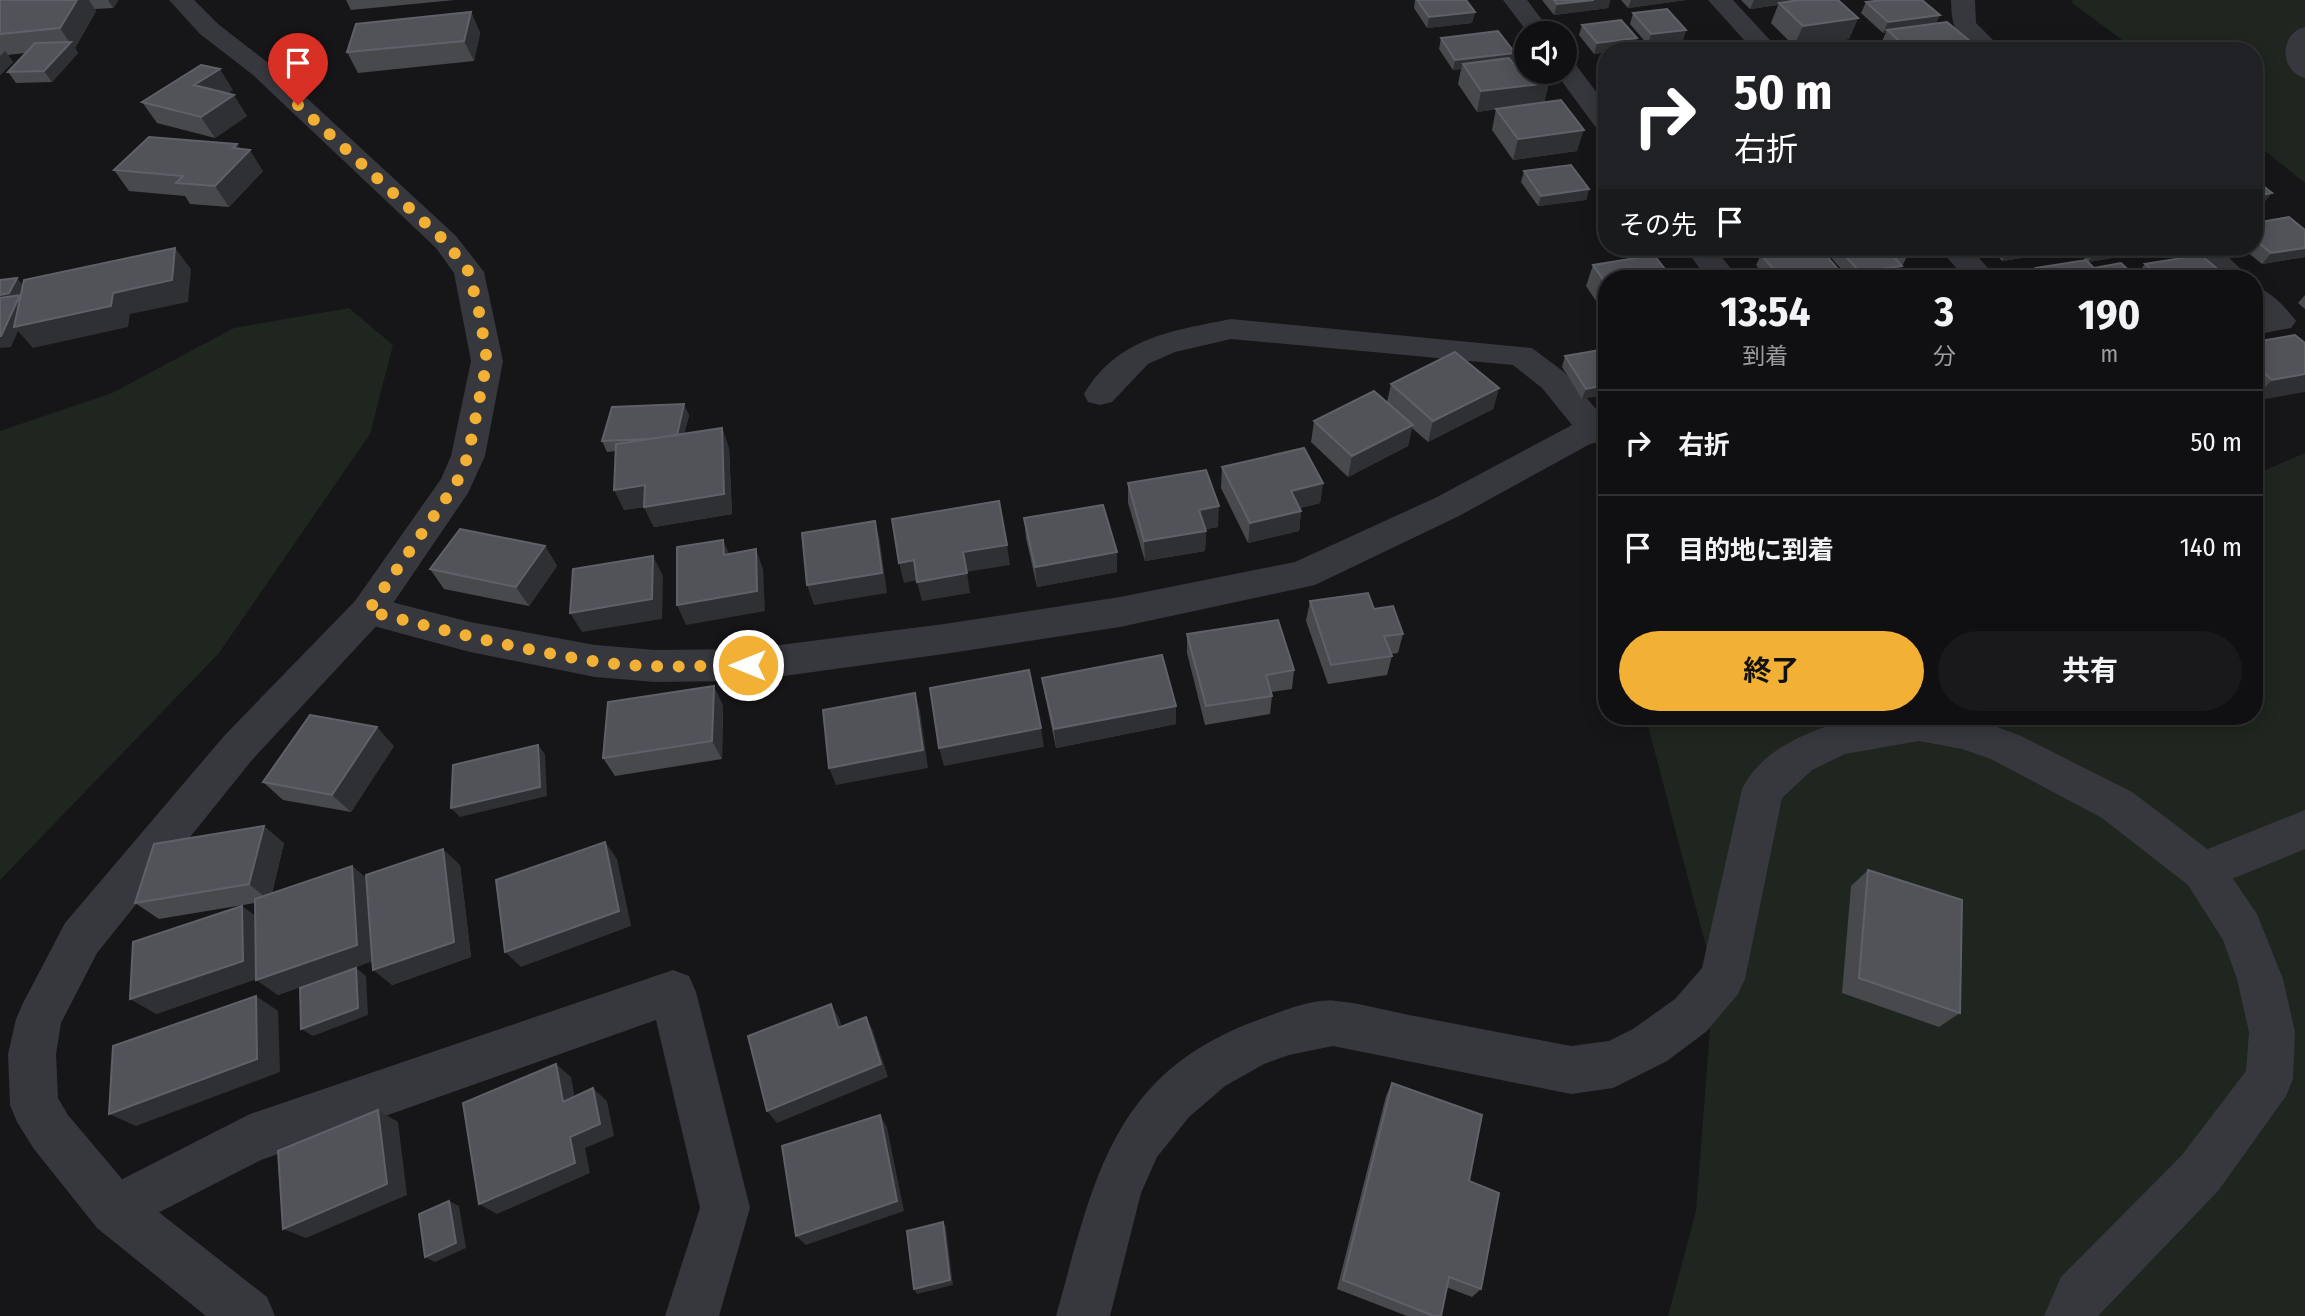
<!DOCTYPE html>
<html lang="ja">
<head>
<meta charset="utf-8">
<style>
  body { margin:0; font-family:"Fira Sans Condensed","Noto Sans JP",sans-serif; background:#19191b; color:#f1f3f6; height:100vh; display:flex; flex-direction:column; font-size:26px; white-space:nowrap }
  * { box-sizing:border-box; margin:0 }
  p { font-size:23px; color:#9c9d9f }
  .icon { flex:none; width:38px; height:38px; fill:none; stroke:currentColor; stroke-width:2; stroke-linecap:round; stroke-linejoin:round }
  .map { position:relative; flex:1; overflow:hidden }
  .details { position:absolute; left:1598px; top:270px; width:665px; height:455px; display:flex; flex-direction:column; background:#101012; border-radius:28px; box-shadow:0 4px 18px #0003,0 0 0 2px #303032 }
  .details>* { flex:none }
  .hud { position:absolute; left:1598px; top:42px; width:665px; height:214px; border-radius:28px; box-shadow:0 4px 18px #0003,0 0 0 2px #303032; background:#202124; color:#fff; overflow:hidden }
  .fabs { position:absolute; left:1514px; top:21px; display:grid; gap:14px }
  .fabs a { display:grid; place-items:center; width:63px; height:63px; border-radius:50%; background:#101012; box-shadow:0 4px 18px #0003,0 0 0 2px #303032; font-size:35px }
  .pin { position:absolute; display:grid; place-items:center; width:60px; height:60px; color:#fff; margin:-72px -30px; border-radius:50% 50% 50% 0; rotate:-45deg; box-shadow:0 0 7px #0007 }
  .pin .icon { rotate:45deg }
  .me { position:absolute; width:77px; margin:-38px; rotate:270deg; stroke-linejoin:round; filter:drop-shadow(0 0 5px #0008) }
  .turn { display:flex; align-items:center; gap:24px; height:147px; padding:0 21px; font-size:32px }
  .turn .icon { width:91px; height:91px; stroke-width:2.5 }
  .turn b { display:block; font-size:49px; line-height:60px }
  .then { display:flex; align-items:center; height:66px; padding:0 21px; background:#0003; gap:14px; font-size:26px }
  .eta { display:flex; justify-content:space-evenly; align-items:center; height:119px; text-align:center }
  .eta b { font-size:42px; font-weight:700; line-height:49px }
  .cta { display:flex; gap:14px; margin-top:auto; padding:14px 21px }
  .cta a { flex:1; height:80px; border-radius:42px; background:#f2b134; color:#111; font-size:28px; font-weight:700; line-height:80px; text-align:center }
  .cta a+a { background:#19191b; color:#f1f3f6 }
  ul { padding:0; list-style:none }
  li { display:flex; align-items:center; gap:21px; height:105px; padding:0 21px; border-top:2px solid #303032 }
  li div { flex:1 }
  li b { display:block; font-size:26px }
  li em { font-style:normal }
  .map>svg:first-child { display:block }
</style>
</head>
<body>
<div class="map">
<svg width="2305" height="1316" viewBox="0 0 2305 1316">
  <rect width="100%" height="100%" fill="#161618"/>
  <!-- green -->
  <path fill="#1e261f" d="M2074,0H2305V183L2254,142V51H2137L2071,2Z
    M349,308L393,345L370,434L219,653L0,880V431L112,393L234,328Z
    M2305,453V1316H1668L1696,1211L1714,977L1647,722L1653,716H2254V475Z"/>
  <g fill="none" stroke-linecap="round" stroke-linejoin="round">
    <!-- minor -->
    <path fill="#37383d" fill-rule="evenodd" d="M1503,0H1527L1552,33H1528Z
      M1708,0H1733L1780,51H1754Z
      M1951,0H1975L1976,23L2004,51H1977C1955,30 1952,32 1951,0Z
      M2305,27V78C2279,71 2279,33 2305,27Z
      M1564,59L1573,61L1606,105V131L1597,129L1555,72H1564Z
      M1684,247H1714L1738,278H1707Z
      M1938,247H1969L1997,278H1965Z
      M2186,247H2218L2250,278H2217Z
      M2254,286C2270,291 2286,307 2296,321L2291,328L2254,335Z
      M1231,319L1532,348L1564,372L1603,417L1606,416V440L1590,444L1459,516L1315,585L1120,627L944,654L748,681L655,682L595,677L470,652L355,621L349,611L355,601L368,596L470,622L595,645L655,650L748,649L944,624L1120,597L1295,562L1435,498L1572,425L1542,388L1513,365L1231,339L1175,352L1148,364L1112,402L1100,405L1088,402L1084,394C1118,337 1172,331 1231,319Z
      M2305,810V849L2203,891L2188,885L2181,871L2188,857Z
      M673,970L689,976L696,992L750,1208L719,1316H665L700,1208L656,1020L261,1160L115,1235L97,1228L90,1210L97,1192L250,1114Z"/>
    <!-- tertiary -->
    <path fill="#37383d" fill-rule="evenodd" d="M169,0H194L218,24L271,65L456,236L484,272L503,361L485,456L468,493L381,621L252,760L97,953L61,1023L56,1054L58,1098L68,1115L133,1192L267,1297L275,1316H206L97,1228L34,1149L17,1122L10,1105L8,1054L16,1019L23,1003L65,923L224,736L355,601L441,479L451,456L471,361L454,273L436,248L253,75L200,34Z
      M1869,716H1966L2019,735L2132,792L2218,857L2257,914L2283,979L2295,1032L2293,1079L2286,1096L2218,1191L2098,1316H2044L2061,1277L2182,1155L2246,1071L2249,1032L2237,979L2223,940L2188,885L2102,818L1991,759L1962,749L1919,741L1845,754L1812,770L1782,798L1745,979L1738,994L1707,1031L1667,1061L1613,1088L1571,1094L1333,1046L1289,1055L1264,1064L1225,1086L1189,1117L1157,1157L1141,1193L1110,1316H1056C1094,1181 1111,1073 1258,1020C1281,1012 1311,998 1336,1001C1360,1003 1385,1010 1409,1015C1463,1025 1517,1036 1571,1046L1609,1041L1633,1029L1675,999L1702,968L1742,789C1764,744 1823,724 1869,716Z"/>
  </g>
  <!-- wall -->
  <path fill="#47494d" d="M0,0H117L118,1L113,8L95,9L96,11L75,48L78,53L52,82L16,83L8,72L25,53L8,55L13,62L0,75Z
    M346,0H455L351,10Z
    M1415,0H1466L1475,12L1472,23L1427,28L1414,8Z
    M1542,0H1610L1608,8L1554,15Z
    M1621,0H1686L1628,8Z
    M1741,0H1838L1858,18L1849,39L1794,46L1771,23L1778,5L1750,9Z
    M1866,2L1936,24L1976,46L1973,51H1878L1886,32L1883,33L1861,13Z
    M471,12L480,33L474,61L358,73L347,52Z
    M1633,13L1686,30L1683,40L1648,45L1630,24Z
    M1582,25L1637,38L1634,49L1606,51V52L1594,54L1579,35Z
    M1441,38L1515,53L1512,62L1516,67L1549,83L1544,102L1577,151L1513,160L1492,130L1496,109L1477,112L1458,84L1461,69L1453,70L1439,49Z
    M233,90L227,93L247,116L215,138L157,123L142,102Z
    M240,149L263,171L229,207L190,204L185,196L129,191L114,170Z
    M1524,171L1589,189L1586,200L1538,206L1521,182Z
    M2254,223L2305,230V257L2262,264L2241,247H2254Z
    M1831,247H1901L1908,255L1896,277L1886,278H1849L1827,253Z
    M1989,247H2061L2057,253L2002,261Z
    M2072,247H2142L2137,254L2088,262L2094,268L2135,277L2145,264L2228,278H2028L2036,268L2086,260Z
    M1761,255L1841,278H1766L1756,265Z
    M1593,265L1606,278V316L1586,286Z
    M2305,295V309L2298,303Z
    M2254,342L2305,343L2254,401Z
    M1606,349L1582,399L1562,367L1565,356Z
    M1391,384L1499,388L1493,409L1428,442L1412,428L1408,446L1348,477L1311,442L1314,421L1387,402Z
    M689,415L684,434L722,428L729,449L732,514L654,527L644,507L624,510L616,451L607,452L602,441Z
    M1222,467L1323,483L1320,503L1300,508L1301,511L1299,531L1248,543L1221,488Z
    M1128,483L1218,527L1206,529L1205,551L1145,561L1128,503Z
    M1024,518L1117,552V572L1037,587L1026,538Z
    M545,546L557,566L529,606L444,589L430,569Z
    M1310,601L1374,609L1403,634L1398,653L1391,654L1392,656L1387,675L1328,684L1306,621Z
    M1187,634L1294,670L1292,689L1271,692L1272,696L1270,714L1205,725L1187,653Z
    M1042,678L1176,724L1056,748L1045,696Z
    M723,705L722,759L615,776L603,758Z
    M394,746L351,812L283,800L263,782Z
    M284,843L272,893L352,866L367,879L460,865L471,957L392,985L372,961L278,995L256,979L156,1014L256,916L255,903L159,919L135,903Z
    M1868,870L1960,1013L1939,1027L1842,993L1851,886Z
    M1392,1083L1469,1181L1481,1289L1472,1297L1446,1287L1441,1316H1407L1337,1289L1386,1096Z"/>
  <!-- shaded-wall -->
  <path fill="#2f3033" d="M77,0H89L96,11L75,48L78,53L52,82L44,71L70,43L60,28Z
    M108,0H117L118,1L113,8Z
    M1594,0H1610L1608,8L1554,15L1557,4Z
    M1631,0H1686L1628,8Z
    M1754,0H1807L1779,3L1778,5L1750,9Z
    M471,12L480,33L474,61L464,41Z
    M1475,12L1472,23L1427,28L1429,17Z
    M1940,15L1935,26L1887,30L1886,32L1883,33L1888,22Z
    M1858,18L1849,39L1794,46L1803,26Z
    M1686,30L1683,40L1648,45L1651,34Z
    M1637,38L1634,49L1606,51V52L1594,54L1597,43Z
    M1976,46L1973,51H1941Z
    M5,51L13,62L0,75V56Z
    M1515,53L1512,63L1463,64L1461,69L1453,70L1455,60Z
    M220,69L233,90L208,106L194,85Z
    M1549,83L1544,103L1477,112L1481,91Z
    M234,95L247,116L215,138L201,117Z
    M1584,130L1577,151L1513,160L1518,139Z
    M237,144L244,156L250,150L263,171L229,207L215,186L233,148Z
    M1589,189L1586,200L1538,206L1541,196Z
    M2272,193L2263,204L2254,206V196Z
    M2031,247H2061L2057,253L2002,261L2010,250Z
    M2121,247H2142L2137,254L2088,262L2096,251Z
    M175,248L191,269L188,302L130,314L128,327L33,348L18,331L11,347L0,348V295L17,278L26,289L113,293Z
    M2305,248V257L2262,264L2271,253Z
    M1902,266L1896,277L1886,278H1857L1860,272Z
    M1843,275L1841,278H1823Z
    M2305,374V392L2254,401V399L2272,380Z
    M1606,385V395L1582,399L1586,389Z
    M1499,388L1493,409L1428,442L1433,421Z
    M684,404L689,415L681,449L676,438Z
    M1413,425L1408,446L1348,477L1352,456Z
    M722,428L729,449L732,514L654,527L644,507Z
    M1323,483L1320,503L1288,511L1291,491Z
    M645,485L654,505L624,510L614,490Z
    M1219,506L1218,527L1198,530L1199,510Z
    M1301,511L1299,531L1248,543L1250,523Z
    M875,521L880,541L887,593L814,605L807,585Z
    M1206,531L1205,551L1145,561L1144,541Z
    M723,540L732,560L724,555Z
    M1007,545L1010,565L966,572L963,552Z
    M545,546L557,566L529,606L516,587Z
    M756,549L763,569L765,611L686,625L677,605Z
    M1117,552V572L1037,587L1035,567Z
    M653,556L663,576L662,619L582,632L570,613Z
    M914,560L918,580L904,583L899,563Z
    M967,573L970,593L922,601L917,582Z
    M714,686L723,705L722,759L712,741Z
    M915,693L920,711L928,768L836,785L829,768Z
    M1176,706V724L1056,748L1054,729Z
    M377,727L394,746L351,812L332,795Z
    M1041,728L1044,747L944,766L939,748Z
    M538,745L545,754L547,796L460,817L451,808Z
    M264,826L284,843L270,901L249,884Z
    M605,842L617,859L631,926L521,967L505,952Z
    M443,849L460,865L471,957L392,985L373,970Z
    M352,866L371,883L376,960L278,995L256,980Z
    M242,906L264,922L265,976L156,1014L130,999Z
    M356,968L366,976L368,1015L313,1036L301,1029Z
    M256,996L278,1011L280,1072L136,1126L109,1114Z
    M831,1004L839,1018L846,1041L838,1028Z
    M866,1017L873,1031L888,1077L777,1123L767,1111Z
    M556,1064L571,1077L578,1114L563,1102Z
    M593,1088L607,1101L614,1136L585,1148L590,1173L497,1214L479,1204Z
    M378,1110L398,1122L407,1195L306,1238L283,1229Z
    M880,1115L887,1127L904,1211L806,1245L796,1236Z
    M449,1201L459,1206L466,1248L435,1262L425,1257Z
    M943,1222L946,1227L953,1285L917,1294L914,1289Z"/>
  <!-- building -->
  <path fill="#525359" stroke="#5f6168" stroke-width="2" d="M0,0H77L60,28L0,34Z
    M1417,0H1466L1475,12L1429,17Z
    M1554,0H1594L1557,4Z
    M1799,0H1838L1858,18L1803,26L1779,3Z
    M1884,0H1922L1940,15L1888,22L1866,2Z
    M1667,9L1686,30L1651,34L1633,13Z
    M471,12L464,41L347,52L356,24Z
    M1621,20L1637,38L1597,43L1582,25Z
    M1947,22L1976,46L1941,51H1911L1887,30Z
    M1498,31L1515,53L1455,60L1441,38Z
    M71,42L44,71L8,72L35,43Z
    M1867,42L1876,51H1825L1823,48Z
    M1721,45L1727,51L1679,50Z
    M1509,58L1516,67L1526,65V72H1541L1549,83L1481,91L1463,64Z
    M201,65L220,69L194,85L234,95L201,117L142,102Z
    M1561,100L1584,130L1518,139L1496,109Z
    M149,137L237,144L233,148L250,150L215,186L176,183L183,176L114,170Z
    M1571,165L1589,189L1541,196L1524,171Z
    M2254,179L2272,193L2254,196Z
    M2289,217L2305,230V248L2271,253L2254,239V223Z
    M1812,247H1819L1843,275L1823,278H1781L1761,255Z
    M1837,247H1901L1908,255L1894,257L1902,266L1860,272Z
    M2006,247H2031L2010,250Z
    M2091,247H2121L2096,251Z
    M175,248L172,280L113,293L111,306L14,327L24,280Z
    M1654,255L1672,278H1606V284L1593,265Z
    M2201,255L2228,278H2162L2145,264Z
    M2086,260L2094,268L2121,263L2137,278H2046L2036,268Z
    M17,278L9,293L0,295V280Z
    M20,295L1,336H0V298Z
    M2295,335L2305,343V374L2272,380L2254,364V342Z
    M1606,349V385L1586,389L1565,356Z
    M1455,352L1499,388L1433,421L1391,384Z
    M1374,391L1413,425L1352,456L1314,421Z
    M684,404L677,435L648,439L602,441L612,407Z
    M722,428L724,494L644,507L645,485L614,490L616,444Z
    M1304,448L1323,483L1291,491L1301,511L1250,523L1222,467Z
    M1206,470L1219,506L1199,510L1206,531L1144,541L1128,483Z
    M999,501L1007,545L963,552L967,573L917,582L914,560L899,563L892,519Z
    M1103,505L1117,552L1035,567L1024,518Z
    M875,521L882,573L807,585L802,533Z
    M460,529L545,546L516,587L430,569Z
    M723,540L724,555L756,549L757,591L677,605V547Z
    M653,556L652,599L570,613L573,569Z
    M1368,593L1374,609L1393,606L1403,634L1384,636L1392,656L1331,665L1310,601Z
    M1278,620L1294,670L1266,675L1272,696L1206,706L1187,634Z
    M1162,655L1176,706L1054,729L1042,678Z
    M1029,670L1041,728L939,748L930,688Z
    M714,686L712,741L603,758L608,702Z
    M915,693L923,750L829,768L823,710Z
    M310,715L377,727L332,795L263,782Z
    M538,745L540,787L451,808L453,765Z
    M264,826L249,884L135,903L154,844Z
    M605,842L619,911L505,952L496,880Z
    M443,849L454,942L373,970L366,875Z
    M352,866L357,945L256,980L255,899Z
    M1868,870L1962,900L1960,1013L1859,978Z
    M242,906L243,961L130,999L133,942Z
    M356,968L358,1008L301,1029L300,988Z
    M256,996L257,1059L109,1114L113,1046Z
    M831,1004L838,1028L866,1017L881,1064L767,1111L748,1036Z
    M556,1064L563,1102L593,1088L600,1124L570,1137L575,1163L479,1204L463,1103Z
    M1392,1083L1482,1115L1469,1181L1499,1193L1481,1289L1449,1277L1441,1316H1434L1343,1280Z
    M378,1110L387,1184L283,1229L278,1151Z
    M880,1115L897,1201L796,1236L782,1146Z
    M449,1201L456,1243L425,1257L419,1214Z
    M943,1222L950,1280L914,1289L907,1231Z"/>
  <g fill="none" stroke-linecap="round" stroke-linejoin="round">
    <!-- route -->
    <path stroke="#f2b134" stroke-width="12" stroke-dasharray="0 21.6" d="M298,105L446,242L469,272L480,316L487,361L468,456L456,484L368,611C442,630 517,649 593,661C643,669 696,666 748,665"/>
  </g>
</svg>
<div class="fabs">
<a><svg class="icon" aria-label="sound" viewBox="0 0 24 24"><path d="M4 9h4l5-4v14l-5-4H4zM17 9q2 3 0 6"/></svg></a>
</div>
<div class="pin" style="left:298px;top:105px;background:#d93025"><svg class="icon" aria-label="arrive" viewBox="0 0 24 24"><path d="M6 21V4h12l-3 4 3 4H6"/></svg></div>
<svg class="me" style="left:748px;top:665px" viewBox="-20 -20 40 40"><circle r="17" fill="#f2b134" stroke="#fff" stroke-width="3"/><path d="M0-11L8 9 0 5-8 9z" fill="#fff"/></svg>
<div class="hud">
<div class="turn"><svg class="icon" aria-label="right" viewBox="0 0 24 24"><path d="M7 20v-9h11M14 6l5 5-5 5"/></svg><div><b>50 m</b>右折</div></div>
<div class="then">その先<svg class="icon" aria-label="arrive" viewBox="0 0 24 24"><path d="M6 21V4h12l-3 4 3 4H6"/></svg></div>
</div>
<section class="details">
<div class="eta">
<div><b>13:54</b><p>到着</p></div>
<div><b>3</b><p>分</p></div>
<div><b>190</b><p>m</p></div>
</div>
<ul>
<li><svg class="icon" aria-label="right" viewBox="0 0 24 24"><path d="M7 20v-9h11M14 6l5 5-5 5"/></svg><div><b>右折</b></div><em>50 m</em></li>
<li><svg class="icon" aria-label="arrive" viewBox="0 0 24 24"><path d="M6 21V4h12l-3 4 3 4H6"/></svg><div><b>目的地に到着</b></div><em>140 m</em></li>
</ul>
<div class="cta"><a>終了</a><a>共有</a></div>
</section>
</div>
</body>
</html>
